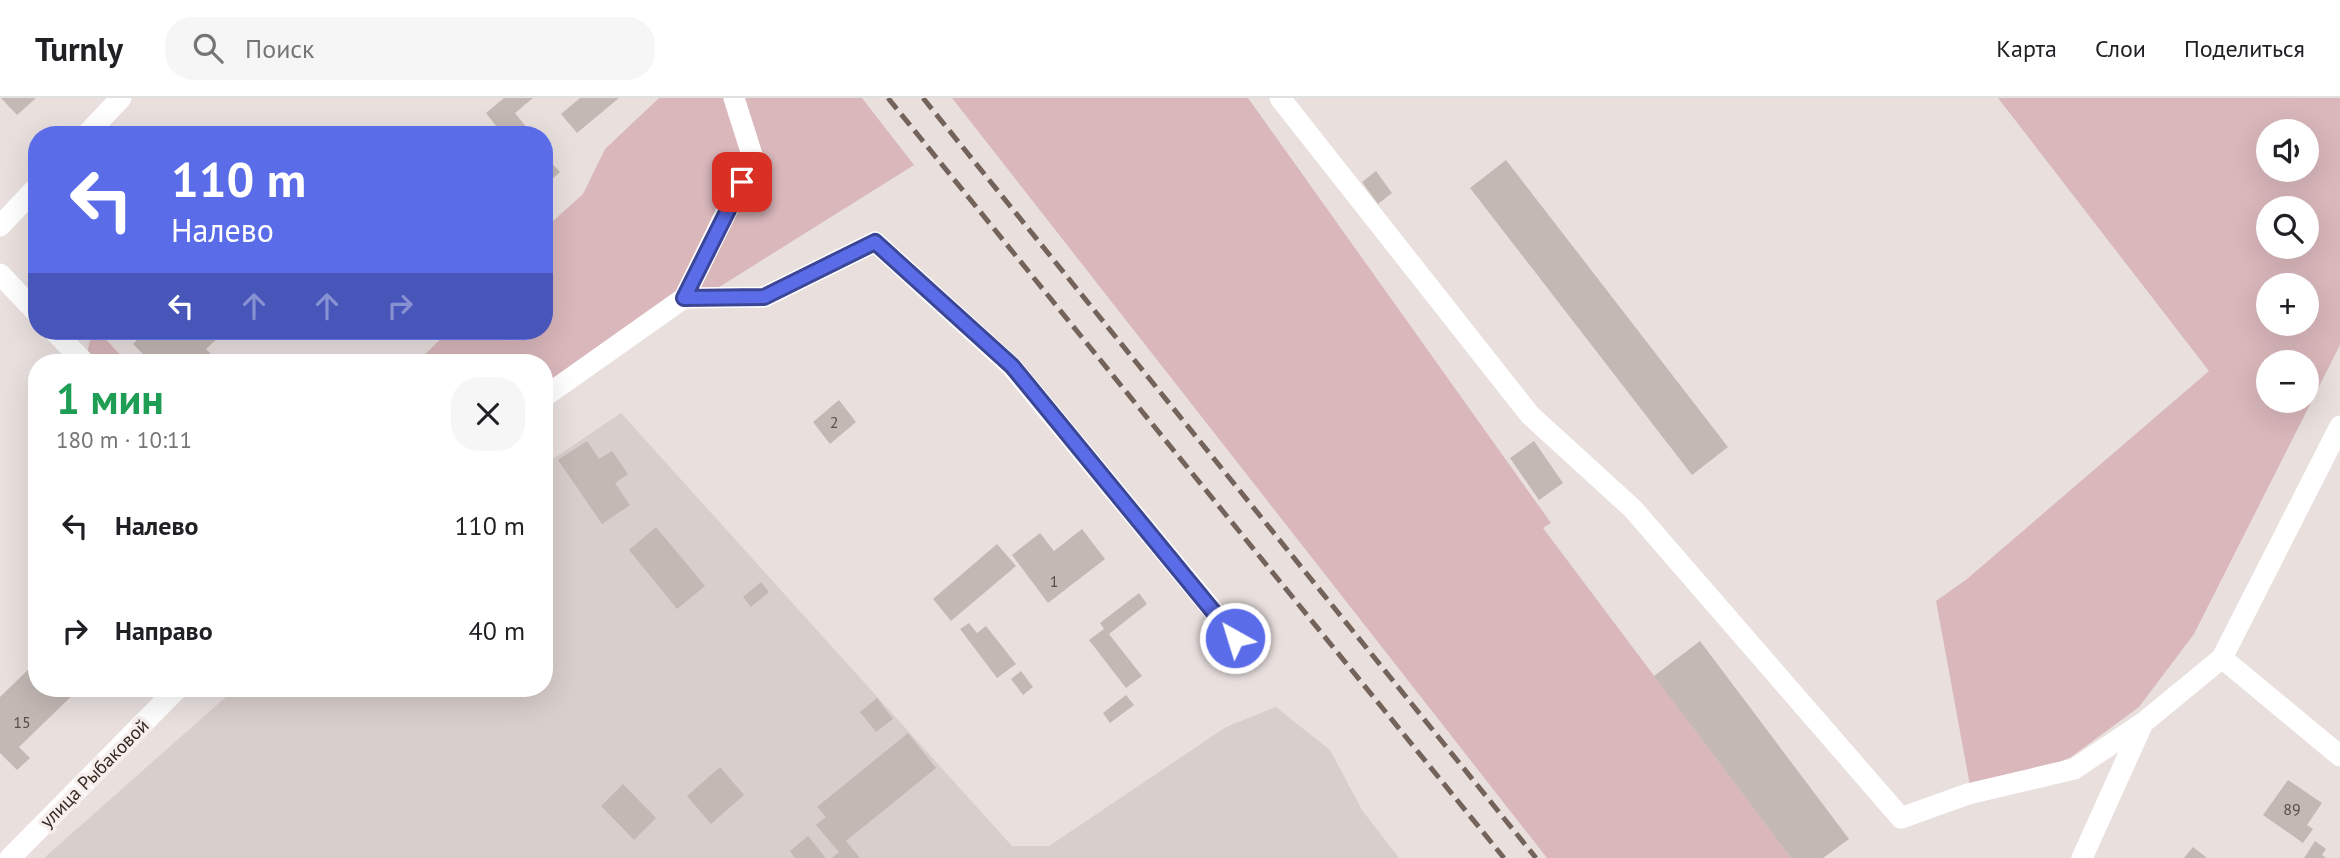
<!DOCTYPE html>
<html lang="ru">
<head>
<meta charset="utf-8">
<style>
  body { margin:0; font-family:"PT Sans",sans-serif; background:#f6f6f6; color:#202124; height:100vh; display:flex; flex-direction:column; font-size:26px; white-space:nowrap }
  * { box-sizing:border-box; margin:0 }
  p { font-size:23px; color:#757577 }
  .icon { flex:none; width:38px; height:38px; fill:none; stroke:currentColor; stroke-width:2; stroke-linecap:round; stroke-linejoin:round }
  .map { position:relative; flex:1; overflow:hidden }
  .side { position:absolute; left:28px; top:256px; width:525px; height:343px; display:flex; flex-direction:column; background:#fff; border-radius:28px; box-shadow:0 7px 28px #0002 }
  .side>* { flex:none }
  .hud { position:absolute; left:28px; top:28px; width:525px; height:214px; border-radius:28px; box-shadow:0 7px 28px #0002; background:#5b6ce9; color:#fff; overflow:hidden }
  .fabs { position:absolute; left:2256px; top:21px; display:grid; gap:14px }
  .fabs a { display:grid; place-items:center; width:63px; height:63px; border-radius:50%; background:#fff; box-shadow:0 7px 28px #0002; font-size:35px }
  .pin { position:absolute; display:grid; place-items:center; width:60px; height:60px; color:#fff; margin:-30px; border-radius:14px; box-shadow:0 4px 10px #0006 }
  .me { position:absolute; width:77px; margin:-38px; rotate:321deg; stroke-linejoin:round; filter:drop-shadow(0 0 5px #0008) }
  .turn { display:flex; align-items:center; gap:24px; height:147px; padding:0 28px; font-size:32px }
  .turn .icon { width:91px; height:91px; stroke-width:2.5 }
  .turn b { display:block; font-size:49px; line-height:60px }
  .lanes { display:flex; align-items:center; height:66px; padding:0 28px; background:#0003; justify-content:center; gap:35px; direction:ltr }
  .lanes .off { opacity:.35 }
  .round { display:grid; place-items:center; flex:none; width:74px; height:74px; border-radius:28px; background:#f6f6f6 }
  .headline { display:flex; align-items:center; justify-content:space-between; height:119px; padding:0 28px }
  h1 { font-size:42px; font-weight:600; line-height:52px; color:#1e9e55 }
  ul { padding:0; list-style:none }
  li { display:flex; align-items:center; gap:21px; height:105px; padding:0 28px }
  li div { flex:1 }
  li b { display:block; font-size:26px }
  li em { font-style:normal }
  header { display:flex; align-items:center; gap:42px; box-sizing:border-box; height:98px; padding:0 35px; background:#fff; border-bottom:2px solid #e0e0e0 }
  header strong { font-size:33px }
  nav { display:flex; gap:38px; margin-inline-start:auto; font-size:24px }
  .search { width:490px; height:63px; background:#f6f6f6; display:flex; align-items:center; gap:18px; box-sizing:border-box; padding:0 24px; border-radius:28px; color:#757577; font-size:26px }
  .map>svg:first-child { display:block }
</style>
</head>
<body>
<header>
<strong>Turnly</strong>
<div class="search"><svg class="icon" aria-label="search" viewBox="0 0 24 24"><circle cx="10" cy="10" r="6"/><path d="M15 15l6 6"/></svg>Поиск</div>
<nav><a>Карта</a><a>Слои</a><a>Поделиться</a></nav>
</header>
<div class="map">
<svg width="2340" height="760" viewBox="0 0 2340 760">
  <rect width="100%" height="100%" fill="#e9e0de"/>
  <!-- built -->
  <path fill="#d8cecc" d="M621,315L1012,748H1049L1226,629L1276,609L1330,652L1362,712L1399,760H44L236,590H544V367Z"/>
  <!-- green -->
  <path fill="#d9b7bb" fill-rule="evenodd" d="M659,0H862L914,67L649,233L544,305V264H417L449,233H544V131L583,96L605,51Z
    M952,0H1248L1551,425L1543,430L1791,760H1547Z
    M1998,0H2340V247L2194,536L2139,609L2071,659L2016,683L1971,693L1936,503L1967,481L2209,273ZM2268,33H2306V72H2268ZM2268,110H2306V149H2268ZM2268,187H2306V226H2268ZM2268,264H2306V303H2268Z
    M92,233H98L127,264H95L87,256Z"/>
  <!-- building -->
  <path fill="#c3b8b4" d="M1,0H36L17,17Z
    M504,0H533L515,15L527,30L519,37H503L486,15Z
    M580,0H619L577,35L561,16Z
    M544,57L560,74L550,83L544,77Z
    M1506,62L1728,349L1692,377L1470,90Z
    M1376,73L1392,95L1378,106L1362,84Z
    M146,233H212L219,239L206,251L211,256L203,264H151L133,246Z
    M839,302L856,324L830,346L813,324Z
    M587,343L599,361L612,353L628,376L615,385L630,407L602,426L558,362Z
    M1534,343L1563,385L1539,402L1510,360Z
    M656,429L705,488L677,511L629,452Z
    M1082,431L1105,461L1048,505L1012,457L1040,435L1054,453Z
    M997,446L1016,468L951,523L933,501Z
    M761,484L769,494L751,509L743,499Z
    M1139,495L1147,506L1109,536L1142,578L1126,590L1089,542L1104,531L1100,525Z
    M969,525L977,535L986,528L1016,566L997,580L960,531Z
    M1700,543L1849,741L1823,760H1791L1654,578Z
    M37,563V590L78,592L19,649L30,660L17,672L0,655V599Z
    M1021,573L1033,589L1023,597L1011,581Z
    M1126,597L1134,607L1110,625L1103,615Z
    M877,600L893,621L876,634L860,614Z
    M908,635L936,670L846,743L860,760H832L839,754L816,727L826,719L817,709Z
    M720,669L744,697L711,726L687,698Z
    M2288,682L2322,705L2307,727L2313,731L2303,745L2263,717Z
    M623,686L656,720L634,742L601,708Z
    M808,738L825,759L824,760H795L790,753Z
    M2315,743L2326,751L2322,757L2326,760H2304Z
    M2193,749L2207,760H2184Z"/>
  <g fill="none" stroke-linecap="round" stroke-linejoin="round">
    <!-- minor -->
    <path stroke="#fff" stroke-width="21" d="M1280,0L1530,317L1633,411L1901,720L1968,696L2074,671L2143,625
      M86,37L121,0
      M0,128L37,89
      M0,176L37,215
      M684,200L764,199L875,144L1011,268L1235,539
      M54,233L84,264
      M544,299L684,200L753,60L734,0
      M2222,560L2340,658
      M10,760L178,590
      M2082,760L2143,625L2222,560L2340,328"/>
    <!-- rail -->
    <path stroke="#73635a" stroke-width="5" stroke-dasharray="14 7" stroke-linecap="butt" d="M888,0L1504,760
      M923,0L1536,760"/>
  </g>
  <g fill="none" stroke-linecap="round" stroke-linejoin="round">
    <defs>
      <path id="route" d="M742,84L684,200L764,199L875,144L1012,268L1235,540"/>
    </defs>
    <!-- route casing -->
    <use href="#route" stroke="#3b4697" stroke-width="18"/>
    <!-- route -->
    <use href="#route" stroke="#5b6ce9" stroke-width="12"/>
  </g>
  <g text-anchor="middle" stroke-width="7" stroke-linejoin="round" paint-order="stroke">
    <!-- number labels -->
    <g font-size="16" fill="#5a4d45">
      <text x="834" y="330">2</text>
      <text x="1054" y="489">1</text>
      <text x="22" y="630">15</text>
      <text x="2292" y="717">89</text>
    </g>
    <!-- street labels -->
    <g font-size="19" fill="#372920" stroke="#f6efee">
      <text transform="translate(94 675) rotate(-45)" y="7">улица Рыбаковой</text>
    </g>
  </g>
</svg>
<div class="fabs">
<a><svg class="icon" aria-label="sound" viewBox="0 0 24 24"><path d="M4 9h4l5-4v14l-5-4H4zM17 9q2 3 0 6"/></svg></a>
<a><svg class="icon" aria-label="search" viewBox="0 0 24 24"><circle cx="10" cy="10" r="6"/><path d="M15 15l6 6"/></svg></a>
<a>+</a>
<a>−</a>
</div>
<div class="pin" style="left:742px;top:84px;background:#d93025"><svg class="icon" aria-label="arrive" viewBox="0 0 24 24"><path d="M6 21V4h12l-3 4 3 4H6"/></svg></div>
<svg class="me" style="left:1235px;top:540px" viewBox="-20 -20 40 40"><circle r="17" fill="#5b6ce9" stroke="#fff" stroke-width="3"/><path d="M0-11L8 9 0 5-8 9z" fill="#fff"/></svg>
<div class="hud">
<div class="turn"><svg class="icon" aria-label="left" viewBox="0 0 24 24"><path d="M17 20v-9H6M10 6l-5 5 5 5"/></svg><div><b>110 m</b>Налево</div></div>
<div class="lanes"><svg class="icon" aria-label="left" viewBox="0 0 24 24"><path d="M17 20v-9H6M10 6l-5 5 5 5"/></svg><svg class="icon off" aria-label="ahead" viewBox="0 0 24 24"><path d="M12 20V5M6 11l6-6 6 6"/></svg><svg class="icon off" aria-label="ahead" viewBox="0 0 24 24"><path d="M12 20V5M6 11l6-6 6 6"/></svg><svg class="icon off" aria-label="right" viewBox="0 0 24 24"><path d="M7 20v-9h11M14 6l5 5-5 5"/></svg></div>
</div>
<section class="side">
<div class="headline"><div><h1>1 мин</h1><p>180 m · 10:11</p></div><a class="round"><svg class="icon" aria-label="close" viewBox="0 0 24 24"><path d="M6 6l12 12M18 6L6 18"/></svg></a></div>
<ul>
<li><svg class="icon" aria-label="left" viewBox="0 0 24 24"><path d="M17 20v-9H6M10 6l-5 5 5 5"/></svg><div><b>Налево</b></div><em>110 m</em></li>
<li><svg class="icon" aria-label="right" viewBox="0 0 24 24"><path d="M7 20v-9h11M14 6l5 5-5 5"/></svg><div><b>Направо</b></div><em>40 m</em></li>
</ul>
</section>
</div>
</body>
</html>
